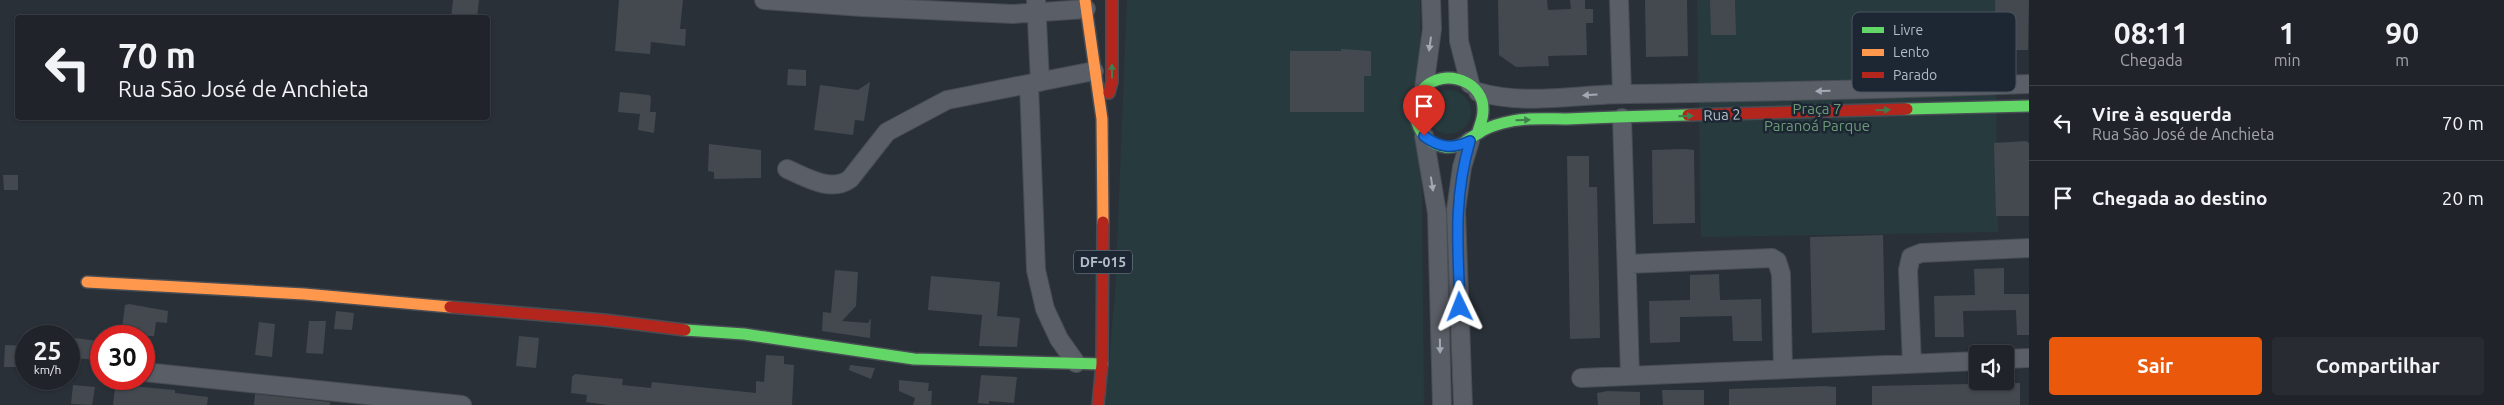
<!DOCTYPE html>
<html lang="pt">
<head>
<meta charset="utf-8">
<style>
  body { margin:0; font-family:Ubuntu,sans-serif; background:#282c32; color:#f1f3f6; height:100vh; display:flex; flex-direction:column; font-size:19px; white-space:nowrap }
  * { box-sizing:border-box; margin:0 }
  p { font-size:16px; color:#a2a4a8 }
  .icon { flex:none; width:28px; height:28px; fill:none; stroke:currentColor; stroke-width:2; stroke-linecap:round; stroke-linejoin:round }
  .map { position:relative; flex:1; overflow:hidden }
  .panel { display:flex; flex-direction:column; background:#20242a; width:475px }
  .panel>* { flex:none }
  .top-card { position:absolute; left:15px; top:15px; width:475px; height:105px; border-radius:5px; box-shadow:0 1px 4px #0004,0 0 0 1px #3d4147; background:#20242a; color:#f1f3f6; overflow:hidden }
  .fabs { position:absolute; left:1969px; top:345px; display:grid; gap:10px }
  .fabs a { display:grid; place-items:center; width:45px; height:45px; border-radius:5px; background:#20242a; box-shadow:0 1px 4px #0004,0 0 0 1px #3d4147; font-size:25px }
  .speed { position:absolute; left:15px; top:325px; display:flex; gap:10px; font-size:25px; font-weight:700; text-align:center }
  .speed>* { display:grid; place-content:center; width:65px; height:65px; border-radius:50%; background:#20242a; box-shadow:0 1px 4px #0004,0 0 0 1px #3d4147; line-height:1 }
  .speed small { font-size:12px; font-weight:400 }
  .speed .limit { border:8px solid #d22; background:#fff; color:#111 }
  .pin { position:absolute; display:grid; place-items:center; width:42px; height:42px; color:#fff; margin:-51px -21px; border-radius:50% 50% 50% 0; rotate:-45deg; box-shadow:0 0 5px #0007 }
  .pin .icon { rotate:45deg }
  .me { position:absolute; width:55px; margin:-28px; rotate:358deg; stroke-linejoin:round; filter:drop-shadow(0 0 4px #0008) }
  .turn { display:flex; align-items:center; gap:18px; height:105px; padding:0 20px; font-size:22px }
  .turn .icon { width:65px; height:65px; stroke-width:2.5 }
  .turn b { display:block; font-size:35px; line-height:42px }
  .eta { display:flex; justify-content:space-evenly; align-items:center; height:85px; text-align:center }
  .eta b { font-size:30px; font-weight:700; line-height:35px }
  .primary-button { display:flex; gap:10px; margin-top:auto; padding:10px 20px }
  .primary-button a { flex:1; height:58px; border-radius:5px; background:#ea580c; color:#fff; font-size:20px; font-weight:700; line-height:58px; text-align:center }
  .primary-button a+a { background:#282c32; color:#f1f3f6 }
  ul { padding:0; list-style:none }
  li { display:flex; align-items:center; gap:15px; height:75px; padding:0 20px; border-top:1px solid #3d4147 }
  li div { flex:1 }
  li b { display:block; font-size:19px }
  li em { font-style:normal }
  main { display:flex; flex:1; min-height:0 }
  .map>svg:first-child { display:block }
</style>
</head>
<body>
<main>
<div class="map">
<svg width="2029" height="405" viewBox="0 0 2029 405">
  <rect width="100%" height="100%" fill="#2a3038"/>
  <!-- green -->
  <path fill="#273a3e" d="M1127,0H1420L1424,405H1105L1115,294Z
    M1697,0H1995L1998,232L1701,237Z
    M1427 112a22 22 0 1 1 44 0a22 22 0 1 1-44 0Z"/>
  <!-- building -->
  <path fill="#444950" d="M453,0H479L477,18H451Z
    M619,0H683L680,29H686L685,46L651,42L650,54L615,51Z
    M1498,0H1547L1548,10L1571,9L1570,0H1585V9H1593V23H1586L1587,55L1548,56L1549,66L1516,67L1499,55Z
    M1645,0H1687L1688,56L1646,57Z
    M1710,0H1735L1736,35H1711Z
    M1995,0H2029L2028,50H1996Z
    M1341,49L1371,51V76H1364V112H1290V51H1341Z
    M788,69L806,70V86L787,85Z
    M870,82L864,121L855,120L853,135L814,130L820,85L858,90Z
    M620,92L649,95L651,97L650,112H656L654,133L638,130L640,114L618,112Z
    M2026,141L2029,143V216H1996L1994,143Z
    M709,144L761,150V178L714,179V172L708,171Z
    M1684,149L1694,150L1695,223L1653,224L1652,150Z
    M1567,156H1589V187H1597L1600,338L1570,339Z
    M3,175H18V190H4Z
    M1883,235L1885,330L1812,333L1810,237Z
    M2004,268V294H2029V335H2017L2016,310L1963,311L1964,337H1935L1934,296L1975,295L1974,269Z
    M835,270L858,272L856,306L842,321L868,323L871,318L870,338L822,331L823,312L831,313Z
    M1719,274L1720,300L1761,299L1762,341H1733L1732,316L1680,317V342L1650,343L1649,301L1690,300V275Z
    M931,276L1000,282L997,316L1020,318L1017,347L979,346L982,315L928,310Z
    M129,304L168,311L167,323L156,322L154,336H121L125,305Z
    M336,311L354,313L352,330L334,329Z
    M309,321H326L323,354L306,353Z
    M259,322L275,324L272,357L255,355Z
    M519,336L539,338L536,368L516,366Z
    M75,338L98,341L97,360L74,358Z
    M5,345L26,346V367H4Z
    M766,355L784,356V364L794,365L792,405H608L586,402L587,395L571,393L572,377L575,374L623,379L622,385L651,388L652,382L756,393V381L764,382Z
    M850,365L875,368L871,379L849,370Z
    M981,375L1017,377L1014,403L989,401V404L978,403Z
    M116,379H133L132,386L175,390V393L208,397L207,405H113Z
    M899,380L929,383L928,391H932L931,405H913L915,398L899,391Z
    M2020,383V405H1872V386Z
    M73,385L95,387L92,405L71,404Z
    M1825,386L1836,387V405H1729V389Z
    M1662,390H1704V405H1663Z
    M1608,391L1640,392V405H1598L1597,393Z
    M255,394L330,402V405H254Z"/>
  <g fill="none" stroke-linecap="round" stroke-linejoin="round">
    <defs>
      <path id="street" d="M764,0L862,7L1013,14L1086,9
        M1036,0L1040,82
        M1458,0L1459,41L1470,84
        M1619,0L1622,94
        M1029,84L1036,270L1045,309L1059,339L1076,363
        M1424,88L1432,29L1431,0
        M1478,92C1527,106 1578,94 1628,94C1762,92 1895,89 2029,84
        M1622,118L1630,376
        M1424,136L1437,213L1442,405
        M787,169C806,177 831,193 850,179L887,132L947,100L1094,71
        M1627,264L1772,258L1777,261L1781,274L1783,369
        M2005,359L2029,358
        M1912,364L1908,270L1911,257L1921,253L2029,248
        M144,372L462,405
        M1581,378L1978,361
        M1463,405L1456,210L1462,167L1470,141"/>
      <path id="fast" d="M1907,109L2029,106
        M1477,134C1481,123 1485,113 1482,101C1475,78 1443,71 1426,86C1404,105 1417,143 1445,147C1460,149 1467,139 1479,133C1486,128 1495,125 1503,123C1524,117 1547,119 1567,119C1608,117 1648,116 1688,115
        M685,330L744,334L914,359L1102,364"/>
      <path id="slow" d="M1085,0L1102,119L1103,222
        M87,282L304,294L450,307"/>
      <path id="jam" d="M1109,93L1112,82V0
        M1688,115L1907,109
        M450,307L604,320L685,330
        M1098,405L1102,364L1103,222"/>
    </defs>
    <!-- street casing -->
    <use href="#street" stroke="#484c53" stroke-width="20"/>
    <!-- fast casing -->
    <use href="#fast" stroke="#484c53" stroke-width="14"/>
    <!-- slow casing -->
    <use href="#slow" stroke="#484c53" stroke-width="14"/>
    <!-- jam casing -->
    <use href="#jam" stroke="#484c53" stroke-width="14"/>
    <!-- street -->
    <use href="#street" stroke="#5a5e66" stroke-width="18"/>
    <!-- fast -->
    <use href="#fast" stroke="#63d668" stroke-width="11"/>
    <!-- slow -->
    <use href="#slow" stroke="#ff974d" stroke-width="11"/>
    <!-- jam -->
    <use href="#jam" stroke="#b3261e" stroke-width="11"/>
  </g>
  <!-- one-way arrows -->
  <defs><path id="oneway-solid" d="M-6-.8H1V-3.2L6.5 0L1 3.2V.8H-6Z" transform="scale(1.25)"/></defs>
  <g fill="#a2a9b5">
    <use href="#oneway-solid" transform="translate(1430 44) rotate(98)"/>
    <use href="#oneway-solid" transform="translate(1823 91) rotate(179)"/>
    <use href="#oneway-solid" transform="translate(1590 95) rotate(177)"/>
    <use href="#oneway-solid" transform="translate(1432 184) rotate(81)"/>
    <use href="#oneway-solid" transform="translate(1440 346) rotate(89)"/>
  </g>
  <g fill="#407e4e">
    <use href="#oneway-solid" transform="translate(1112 71) rotate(-90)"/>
    <use href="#oneway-solid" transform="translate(1883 110) rotate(-2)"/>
    <use href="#oneway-solid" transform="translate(1686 116) rotate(-2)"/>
    <use href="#oneway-solid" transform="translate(1523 120) rotate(-2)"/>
  </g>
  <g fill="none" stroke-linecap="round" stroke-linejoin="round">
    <defs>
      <path id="route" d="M1424,136C1439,148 1453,149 1470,141C1453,199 1458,248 1460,307"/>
    </defs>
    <!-- route casing -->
    <use href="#route" stroke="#114b97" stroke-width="12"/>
    <!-- route -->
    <use href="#route" stroke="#1a73e8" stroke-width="9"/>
  </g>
  <g text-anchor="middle" stroke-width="5" stroke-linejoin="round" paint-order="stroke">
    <!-- shield labels -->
    <rect fill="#1d2633" stroke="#878f9c" stroke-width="1" x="1074" y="250.5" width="58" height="23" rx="4"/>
    <g font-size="14" font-weight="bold" fill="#b4bcc9">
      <text x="1103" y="267">DF-015</text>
    </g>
    <!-- park labels -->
    <g font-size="15" fill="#6b9a76" stroke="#1d2633">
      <text x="1817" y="114">Praça 7<tspan x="1817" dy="17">Paranoá Parque</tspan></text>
    </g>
    <!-- street labels -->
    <g font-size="15" fill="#b4bcc9" stroke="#1d2633">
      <text transform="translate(1722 115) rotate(-2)" y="5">Rua 2</text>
    </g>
  </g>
  <!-- legend -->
  <rect x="1852" y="12" width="164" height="80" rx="8" fill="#1d2633" stroke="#4a5360" stroke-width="1"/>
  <rect x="1862" y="27" width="22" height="6" fill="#63d668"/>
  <rect x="1862" y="49" width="22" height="7" fill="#ff974d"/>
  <rect x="1862" y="72" width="22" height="6" fill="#b3261e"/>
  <g font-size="14" fill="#b4bcc9">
    <text x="1893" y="35">Livre</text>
    <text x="1893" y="57">Lento</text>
    <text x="1893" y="80">Parado</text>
  </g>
</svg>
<div class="fabs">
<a><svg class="icon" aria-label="sound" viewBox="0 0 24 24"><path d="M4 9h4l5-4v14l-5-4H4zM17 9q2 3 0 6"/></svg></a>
</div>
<div class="speed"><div>25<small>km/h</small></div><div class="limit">30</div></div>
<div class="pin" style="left:1424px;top:136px;background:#d93025"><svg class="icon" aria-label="arrive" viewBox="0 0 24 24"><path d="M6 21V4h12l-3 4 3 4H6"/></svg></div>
<svg class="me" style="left:1460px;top:307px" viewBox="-20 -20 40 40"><path d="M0-17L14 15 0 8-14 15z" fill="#1a73e8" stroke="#fff" stroke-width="4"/></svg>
<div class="top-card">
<div class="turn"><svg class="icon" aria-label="left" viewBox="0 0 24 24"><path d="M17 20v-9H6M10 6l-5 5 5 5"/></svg><div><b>70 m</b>Rua São José de Anchieta</div></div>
</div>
</div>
<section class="panel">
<div class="eta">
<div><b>08:11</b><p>Chegada</p></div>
<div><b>1</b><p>min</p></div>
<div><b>90</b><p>m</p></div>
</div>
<ul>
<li><svg class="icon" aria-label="left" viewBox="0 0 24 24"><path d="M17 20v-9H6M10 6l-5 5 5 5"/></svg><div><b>Vire à esquerda</b><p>Rua São José de Anchieta</p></div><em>70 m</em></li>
<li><svg class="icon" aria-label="arrive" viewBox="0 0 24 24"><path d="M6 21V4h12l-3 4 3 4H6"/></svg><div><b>Chegada ao destino</b></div><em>20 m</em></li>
</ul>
<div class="primary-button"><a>Sair</a><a>Compartilhar</a></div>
</section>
</main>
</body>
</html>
